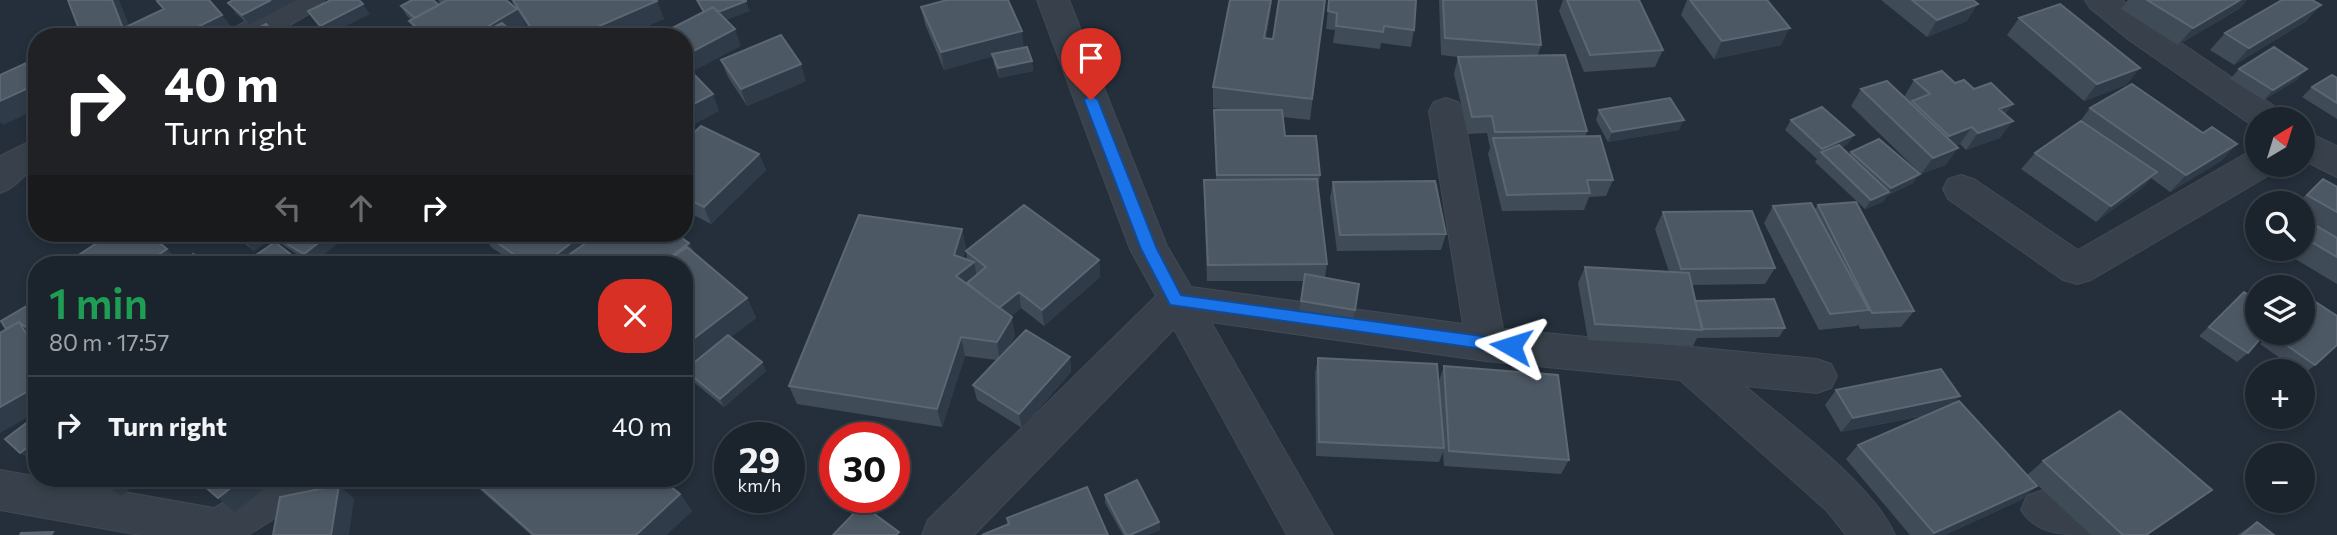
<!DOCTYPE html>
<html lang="en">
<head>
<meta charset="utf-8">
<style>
  body { margin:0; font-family:Commissioner,sans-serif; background:#242b34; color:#f1f3f6; height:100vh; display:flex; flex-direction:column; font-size:26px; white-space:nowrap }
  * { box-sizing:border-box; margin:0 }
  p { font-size:23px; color:#a0a4a9 }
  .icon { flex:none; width:38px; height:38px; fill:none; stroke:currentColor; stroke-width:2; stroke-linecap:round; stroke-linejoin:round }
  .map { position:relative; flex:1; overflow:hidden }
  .details { position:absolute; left:28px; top:256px; width:665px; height:231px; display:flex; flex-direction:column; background:#1b232c; border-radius:28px; box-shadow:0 4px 10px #0003,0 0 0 2px #394048 }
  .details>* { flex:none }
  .hud { position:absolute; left:28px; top:28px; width:665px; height:214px; border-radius:28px; box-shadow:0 4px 10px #0003,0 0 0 2px #394048; background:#202124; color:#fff; overflow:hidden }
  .needle { width:46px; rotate:38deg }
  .tools { position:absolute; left:2245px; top:107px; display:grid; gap:14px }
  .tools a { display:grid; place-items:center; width:70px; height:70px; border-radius:50%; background:#1b232c; box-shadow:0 4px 10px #0003,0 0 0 2px #394048; font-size:35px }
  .speed { position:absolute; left:714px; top:422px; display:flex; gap:14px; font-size:35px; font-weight:700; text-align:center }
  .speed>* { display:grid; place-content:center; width:91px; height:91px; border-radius:50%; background:#1b232c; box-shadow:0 4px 10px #0003,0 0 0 2px #394048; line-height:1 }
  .speed small { font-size:18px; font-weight:400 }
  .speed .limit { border:10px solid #d22; background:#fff; color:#111 }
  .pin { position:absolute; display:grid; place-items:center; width:60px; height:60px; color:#fff; margin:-72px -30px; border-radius:50% 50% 50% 0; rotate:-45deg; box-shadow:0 0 7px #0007 }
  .pin .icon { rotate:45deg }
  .me { position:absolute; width:77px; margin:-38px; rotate:276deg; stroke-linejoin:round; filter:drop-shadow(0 0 5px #0008) }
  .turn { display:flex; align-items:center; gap:24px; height:147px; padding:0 21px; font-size:32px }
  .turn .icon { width:91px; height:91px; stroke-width:2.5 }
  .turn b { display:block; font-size:49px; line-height:60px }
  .lanes { display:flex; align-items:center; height:66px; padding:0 21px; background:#0003; justify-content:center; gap:35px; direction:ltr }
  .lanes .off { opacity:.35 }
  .round { display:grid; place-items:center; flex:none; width:74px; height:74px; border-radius:28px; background:#242b34 }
  .summary { display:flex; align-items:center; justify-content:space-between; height:119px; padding:0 21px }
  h1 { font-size:42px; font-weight:600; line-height:52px; color:#1e9e55 }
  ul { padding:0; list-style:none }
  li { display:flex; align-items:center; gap:21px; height:98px; padding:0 21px; border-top:2px solid #394048 }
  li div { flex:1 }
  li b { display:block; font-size:26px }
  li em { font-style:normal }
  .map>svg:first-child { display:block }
</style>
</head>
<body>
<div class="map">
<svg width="2337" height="535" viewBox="0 0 2337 535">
  <rect width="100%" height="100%" fill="#242f3b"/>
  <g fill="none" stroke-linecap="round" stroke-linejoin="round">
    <defs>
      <path id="minor" d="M283,0H324L319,8L270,37H227L232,29Z
        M1037,0H1069L1167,246L1191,287L1463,324L1429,111L1434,102L1446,98L1458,102L1463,111L1503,329L1817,359L1831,364L1837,376L1831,388L1817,393L1745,386C1789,424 1872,483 1895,535H1846L1826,510L1680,380L1486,361L1211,322L1333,535H1287L1174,329L974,535H922L928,520L1156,296L1130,249Z
        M2085,0H2122L2153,24L2280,110L2286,119H2258L2256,128L2129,40L2090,8Z
        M2303,130L2337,146V177L2303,160Z
        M37,138V167C21,175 18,187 0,193V156Z
        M2258,151V164H2276L2271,174L2091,280L2077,284L2063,280L1948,199L1943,189L1948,179L1961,175L1974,179L2078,250L2245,154Z
        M0,470L214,508L264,478H323L316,492L248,535H140L0,510Z
        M2043,490C2065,498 2086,513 2096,535C2063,535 2037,535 2021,510L2027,496Z"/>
    </defs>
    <!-- minor casing -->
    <use href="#minor" stroke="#414a54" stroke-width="2"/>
    <!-- minor -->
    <use href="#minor" fill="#38414b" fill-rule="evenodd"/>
  </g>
  <!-- wall -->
  <path fill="#404b58" d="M230,0H297L249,25L236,13L228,3L231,1Z
    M438,0H506L516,8L511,0H656L664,19L622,37H535L519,13L526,26L514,34L517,37H413L418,35L409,21L412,20L407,16L401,6L439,5L441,4Z
    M1272,0L1266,39H1273L1325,0L1310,120L1283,117L1285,136L1320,175L1318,188L1327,264L1325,278L1355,310L1353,319L1299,310L1304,281H1207L1204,196V180H1216L1214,127V110H1226L1213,108V87Z
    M1329,0L1414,30L1411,47L1381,43L1380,49L1333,43L1335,30L1326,29Z
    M1439,0H1536L1541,45L1538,55L1587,131L1585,137L1613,180L1606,196L1589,197L1584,210L1502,211L1488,154L1490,148L1487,133L1468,134L1454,74L1458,57L1441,55Z
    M1563,0H1639L1663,50L1655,67L1584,72L1559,11Z
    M1687,0H1767L1781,45L1714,59L1681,15Z
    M1881,0H1973L1967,21L1927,37Z
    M2128,0H2247L2239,9L2178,45L2121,9Z
    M2321,5L2305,22L2234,65L2210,50L2225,33Z
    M921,7L1024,47L1032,61L1033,71L999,78L994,64L993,56L944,70L925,24Z
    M2019,18L2140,68L2126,85L2084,101L2007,35Z
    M721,60L806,81L747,106L728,77Z
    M2239,69L2298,79L2264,100L2230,79Z
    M2337,78V119L2302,97L2312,87Z
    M1914,80L1974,89L2013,104L2005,114L2000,138L1966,150L1960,144L1955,146L1946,165L1921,174L1851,106L1861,89L1904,97Z
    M2090,108L2203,133L2237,144L2221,161L2170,192L2151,178L2142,188L2096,222L2021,169L2035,153L2078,124Z
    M1599,110L1679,130L1608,142L1596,120Z
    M1791,120L1848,144L1842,147L1849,155L1851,152L1913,183L1887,196L1883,202L1865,209L1815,162L1818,158L1817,159L1785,130Z
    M684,142L759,154L766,170L711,224L684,210Z
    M2323,179L2337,187V284L2277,248H2303V203H2297Z
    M1333,182L1446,234L1441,250L1337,251L1330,198Z
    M1818,205L1914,311L1901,327L1860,329L1858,324L1857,326L1819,330L1764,223L1773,206L1814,210Z
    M1663,212L1775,268L1765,284L1692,285L1695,301L1785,328L1779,337L1697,338L1693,346L1588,340L1578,283L1585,267L1669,272L1655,229Z
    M962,229L966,249L963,258L967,259L966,251L1099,260L1100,277L1044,326L1021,308L1011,316L1015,336L1007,349L1070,357L1071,372L1022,428L977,400L973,385L997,360L965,356L942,427L797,404L789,386Z
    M232,233H350L312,264L283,245L275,236L254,251Z
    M482,233H675L689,243L693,251L747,298L756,318L731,337L766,371L724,407L690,379L686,372L684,373V264H516L491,247Z
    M2244,292L2248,353L2237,362L2199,336Z
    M2311,299L2315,365L2304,374L2303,371H2299L2260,344L2274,332H2303V306Z
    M1318,358L1440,397L1439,381L1444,366L1569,460L1561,474L1444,466L1443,452L1439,462L1316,456L1315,373Z
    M1836,390L1952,404L2027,475L2043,461L2193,504L2147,535H2091L2029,477L2037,486L2021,500L1945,535H1910L1846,459L1858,445L1928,415L1841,432L1825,405Z
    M467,478H660L680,494L692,511L666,535H531Z
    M1105,495L1159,522L1160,530L1148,535H1123L1105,503Z
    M2257,522L2274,535H2237Z"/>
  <!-- shaded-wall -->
  <path fill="#2f3b48" d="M112,0H119L134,37H95Z
    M271,0H297L249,25L242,15Z
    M1271,0H1272L1263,60L1264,38Z
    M2240,0H2247L2239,9L2178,45L2193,28Z
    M657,1L664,19L622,37H574Z
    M746,1L750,11L710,26L707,16Z
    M363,4L370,14L327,36L320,26Z
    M1978,4L1967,21L1927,37L1937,20Z
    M2321,5L2305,22L2234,65L2249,48Z
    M517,9L526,26L509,37H470Z
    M222,15L236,32L227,37H177Z
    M1790,28L1781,45L1714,59L1722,41Z
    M735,29L741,46L686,75L684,71V56Z
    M1022,31L1024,48L944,70L941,52Z
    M1032,61L1033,71L999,78L998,68Z
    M801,64L806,81L747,106L741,89Z
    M2140,68L2126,85L2084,101L2097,84Z
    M2307,69L2298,79L2264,100L2273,90Z
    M37,84V109L3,125L0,122V101Z
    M713,94L719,111L684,130V109Z
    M2013,104L2000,121L1999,109Z
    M1684,120L1679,130L1608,142L1612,132Z
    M2013,121L2000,138L1966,150L1978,133Z
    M1972,127L1960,144L1937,153L1949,136Z
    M1854,135L1848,144L1824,155L1821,152L1817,159L1822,149Z
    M2237,144L2221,161L2170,192L2186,175Z
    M1958,148L1946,165L1921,174L1933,158Z
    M759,154L766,170L711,224L704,207Z
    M2157,172L2142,188L2096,222L2111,206Z
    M1920,174L1913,183L1887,196L1883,202L1865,209L1871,200L1887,193L1891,188Z
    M962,229L966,249L958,274L954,255Z
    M102,233H148L114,252L97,236Z
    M151,233H179L161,243Z
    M242,233H280L254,251L239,235Z
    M331,233H350L312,264L304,254Z
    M584,233H609L566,257L571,264H544Z
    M689,243L696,260L661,264Z
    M167,249L183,264H145Z
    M1099,260L1100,277L1044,326L1042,310Z
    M974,262L978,282L968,290L956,276Z
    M1019,292L1021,308L1002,323L999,308Z
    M747,298L756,318L684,373V346Z
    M1012,317L1015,336L1000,361L997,342Z
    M19,322L37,323V351Z
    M961,337L965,356L942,427L937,409Z
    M1070,357L1071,372L1022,428L1019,414Z
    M762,362L766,371L724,407L720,399Z
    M37,386V412L0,433V407Z
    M1960,396L1946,411L1841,432L1853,418Z
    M37,440V464L20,453Z
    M106,478H143L121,496L101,482Z
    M243,478H278L235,512L218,498Z
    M404,478H420L411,485Z
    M339,485L354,499L349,535H331Z
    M2037,486L2021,500L1945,535H1932Z
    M680,494L692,511L666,535H636Z
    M1159,522L1160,530L1148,535H1130Z"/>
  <!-- building -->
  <path fill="#4c5864" stroke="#5c6773" stroke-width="2" d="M68,0H112L122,26L95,37H82Z
    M160,0H209L222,15L177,37H105L164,9L157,1Z
    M233,0H271L242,15L228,3Z
    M331,0H359L363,4L320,26L308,11Z
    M412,0H433L439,5L415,18L401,6Z
    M447,0H506L517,9L470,37H428L409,21Z
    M513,0H656L657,1L574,37H537Z
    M697,0H746V1L718,12L713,7L704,12Z
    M947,0H1008L1022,31L941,52L921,7Z
    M1230,0H1271L1264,38L1273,39L1279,0H1325L1312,99L1213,87Z
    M1329,0H1416L1414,30L1384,26L1383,32L1336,26L1337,13L1328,11Z
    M1443,0H1536L1541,45L1445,38Z
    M1567,0H1639L1663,50L1590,55Z
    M1690,0H1767L1790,28L1722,41Z
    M1912,0H1973L1978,4L1937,20Z
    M2147,0H2240L2193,28Z
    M2282,0H2312L2321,5L2249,48L2225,33Z
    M2060,4L2140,68L2097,84L2019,18Z
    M713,7L735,29L684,56V37H655Z
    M502,23L517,37H475Z
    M266,24L279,37H242Z
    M781,35L801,64L741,89L721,60Z
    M1027,47L1032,61L998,68L992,54Z
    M2274,47L2307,69L2273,90L2239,69Z
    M1565,55L1587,131L1495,132L1492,116L1472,117L1458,57Z
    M37,58V84L0,101V75Z
    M684,64L713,94L684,109Z
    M1942,71L1955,83L1964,80L1974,89L1991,83L2013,104L1999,109L2013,121L1978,133L1972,127L1949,136L1912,101L1930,94L1914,80Z
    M2332,75L2337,78V103L2312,87Z
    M1887,81L1958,148L1933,158L1861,89Z
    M2132,84L2203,133L2212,127L2237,144L2186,175L2090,108Z
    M1670,98L1684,120L1612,132L1599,110Z
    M1822,107L1854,135L1822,149L1791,120Z
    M1214,110H1282L1285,136H1316L1320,175H1217Z
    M2081,121L2157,172L2111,206L2035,153Z
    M701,126L759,154L704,207L684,197V142Z
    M1600,136L1613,180H1587L1590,193L1507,195L1493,138Z
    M1879,139L1920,174L1891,188L1851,152Z
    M1839,145L1889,192L1871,200L1821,152Z
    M1317,179L1327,264L1208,265L1204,180Z
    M2323,179L2337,187V212L2307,195Z
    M1435,181L1446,234L1340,235L1333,182Z
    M1856,202L1914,311L1872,313L1818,205Z
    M1811,203L1869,310L1830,314L1773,206Z
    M1024,205L1099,260L1042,310L1019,292L999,308L967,283L986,267L966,251Z
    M1752,211L1775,268L1681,269L1663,212Z
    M859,215L962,229L954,255L974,262L956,276L1012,317L997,342L961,337L937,409L789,386Z
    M2303,218L2337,238V257L2303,237Z
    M112,233H147L167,249L145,264H65Z
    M278,233H331L304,254L274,236Z
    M484,233H584L544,264H527Z
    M600,233H675L689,243L661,264H575L566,257Z
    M275,242L303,264H243Z
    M687,247L747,298L684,346V264H663Z
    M193,254L215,264H181Z
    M1585,267L1689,273L1702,330L1595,324Z
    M1305,274L1359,284L1355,310L1301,301Z
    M2244,292L2258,301V332H2266L2248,353L2209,327Z
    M1774,299L1785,328L1703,329L1695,301Z
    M2311,299L2337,316V345L2315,365L2272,335L2275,332H2303V307Z
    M37,300V323L27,328L19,322L6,329L1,321Z
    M19,322L37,351V386L0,407V333Z
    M1026,330L1070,357L1019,414L973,385Z
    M728,335L762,362L720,399L685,370Z
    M1318,358L1437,364L1444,448L1319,442Z
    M1444,366L1558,375L1569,460L1449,451Z
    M1941,369L1960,396L1853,418L1836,390Z
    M1959,401L2037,486L1934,533L1858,445Z
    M2120,411L2212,490L2146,535H2123L2043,461Z
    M37,415V440L20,453L5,439Z
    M96,478H106L101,482Z
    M195,478H243L218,498Z
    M470,478H660L680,494L636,535H534Z
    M1137,480L1159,522L1130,535H1126L1105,495Z
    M339,485L331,535H273L280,497Z
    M1087,487L1108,535H982L1009,524L1007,518Z
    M862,505L899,532L896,535H833Z
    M2257,522L2274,535H2242Z
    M53,532L51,535H20L21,533Z"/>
  <!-- route -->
  <path fill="#1a73e8" stroke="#114b97" stroke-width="2" d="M1091,94L1098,100L1157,249L1181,295L1511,340L1517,342L1519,346L1517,351L1511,353L1170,305L1141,249L1084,100Z"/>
</svg>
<div class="tools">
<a><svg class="needle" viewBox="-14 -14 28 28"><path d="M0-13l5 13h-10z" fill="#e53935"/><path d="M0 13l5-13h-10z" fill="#a0a4a9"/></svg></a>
<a><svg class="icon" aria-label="search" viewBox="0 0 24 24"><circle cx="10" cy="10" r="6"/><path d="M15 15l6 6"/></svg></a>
<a><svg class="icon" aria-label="layers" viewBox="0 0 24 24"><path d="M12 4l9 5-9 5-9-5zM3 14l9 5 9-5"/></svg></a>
<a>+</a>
<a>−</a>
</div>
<div class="speed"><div>29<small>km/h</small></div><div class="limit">30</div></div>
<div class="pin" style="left:1091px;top:100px;background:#d93025"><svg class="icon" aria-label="arrive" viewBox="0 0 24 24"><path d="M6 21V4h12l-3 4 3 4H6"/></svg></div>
<svg class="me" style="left:1511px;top:346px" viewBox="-20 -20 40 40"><path d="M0-17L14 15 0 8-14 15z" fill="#1a73e8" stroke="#fff" stroke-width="4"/></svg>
<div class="hud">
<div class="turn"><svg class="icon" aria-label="right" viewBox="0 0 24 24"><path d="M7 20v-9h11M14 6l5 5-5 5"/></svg><div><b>40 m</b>Turn right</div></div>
<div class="lanes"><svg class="icon off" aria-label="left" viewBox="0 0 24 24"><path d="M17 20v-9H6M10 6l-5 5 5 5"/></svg><svg class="icon off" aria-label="ahead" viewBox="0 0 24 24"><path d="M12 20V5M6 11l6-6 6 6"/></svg><svg class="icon" aria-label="right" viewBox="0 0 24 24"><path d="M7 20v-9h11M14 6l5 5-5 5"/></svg></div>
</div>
<section class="details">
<div class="summary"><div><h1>1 min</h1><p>80 m · 17:57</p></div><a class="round" style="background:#d93025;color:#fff"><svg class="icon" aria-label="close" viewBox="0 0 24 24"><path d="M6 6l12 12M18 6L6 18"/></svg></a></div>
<ul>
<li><svg class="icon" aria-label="right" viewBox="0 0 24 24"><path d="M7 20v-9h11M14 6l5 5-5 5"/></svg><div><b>Turn right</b></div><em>40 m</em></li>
</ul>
</section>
</div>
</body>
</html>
